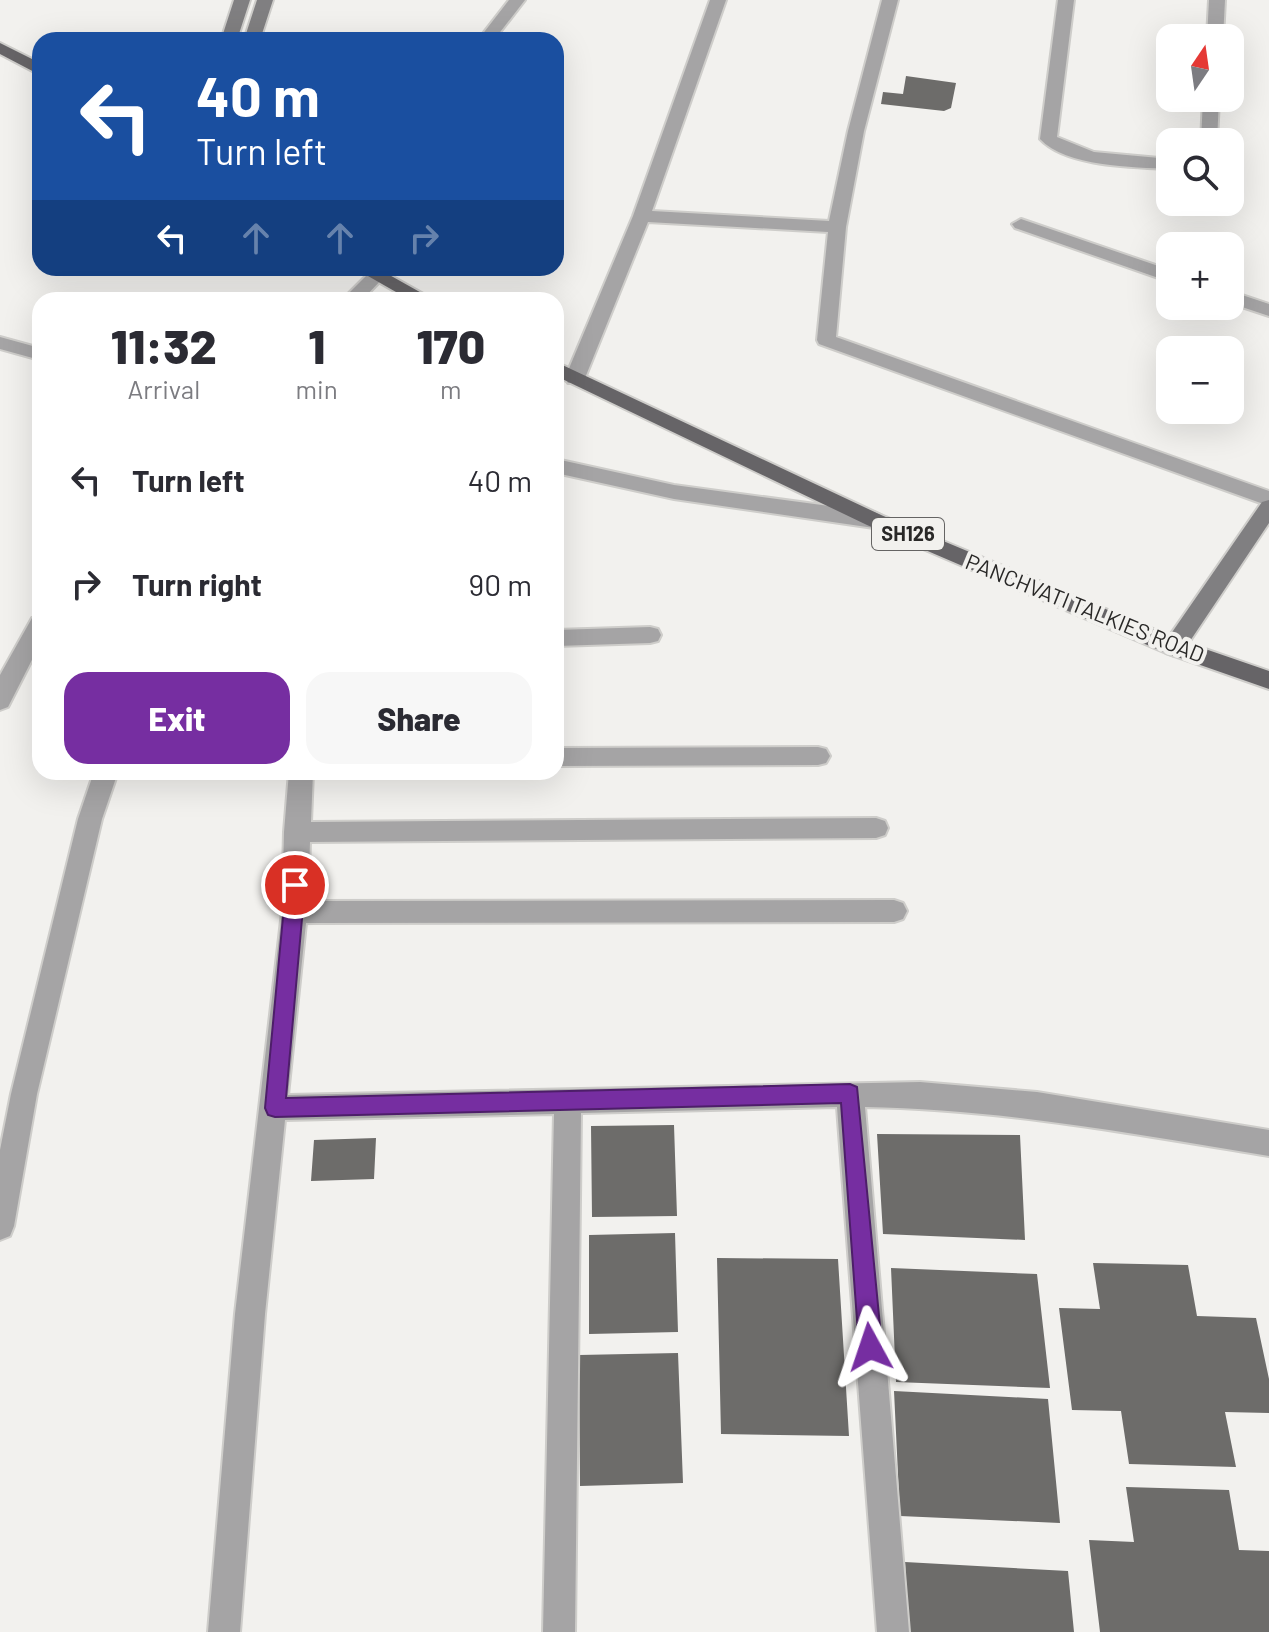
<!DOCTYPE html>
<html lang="en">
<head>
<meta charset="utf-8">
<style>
  body { margin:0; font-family:Barlow,sans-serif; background:#f7f7f7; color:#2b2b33; height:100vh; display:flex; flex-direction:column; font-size:30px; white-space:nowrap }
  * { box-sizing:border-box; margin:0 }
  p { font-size:26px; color:#7c7c81 }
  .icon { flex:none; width:44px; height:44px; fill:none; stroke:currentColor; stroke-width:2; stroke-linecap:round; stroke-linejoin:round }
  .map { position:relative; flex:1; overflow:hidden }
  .panel { position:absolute; left:32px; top:292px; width:532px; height:488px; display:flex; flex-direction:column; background:#fff; border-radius:24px; box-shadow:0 8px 32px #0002 }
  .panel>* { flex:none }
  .guide { position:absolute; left:32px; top:32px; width:532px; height:244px; border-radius:24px; box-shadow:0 8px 32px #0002; background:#1a4fa0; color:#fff; overflow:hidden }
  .needle { width:52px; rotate:13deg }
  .tools { position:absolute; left:1156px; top:24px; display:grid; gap:16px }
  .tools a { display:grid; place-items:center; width:88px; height:88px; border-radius:16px; background:#fff; box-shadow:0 8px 32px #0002; font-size:40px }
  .pin { position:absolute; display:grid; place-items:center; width:68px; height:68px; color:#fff; margin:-34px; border:4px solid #fff; border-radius:50%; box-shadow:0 2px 8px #0007 }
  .me { position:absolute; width:88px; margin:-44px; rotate:355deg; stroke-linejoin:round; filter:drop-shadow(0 0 6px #0008) }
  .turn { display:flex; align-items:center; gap:28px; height:168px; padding:0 32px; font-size:36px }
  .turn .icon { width:104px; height:104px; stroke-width:2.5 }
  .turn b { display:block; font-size:56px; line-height:68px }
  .lanes { display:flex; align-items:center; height:76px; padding:0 32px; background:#0003; justify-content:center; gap:40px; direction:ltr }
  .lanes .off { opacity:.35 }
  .eta { display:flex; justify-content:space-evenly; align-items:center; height:136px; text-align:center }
  .eta b { font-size:48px; font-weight:800; line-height:56px }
  .action { display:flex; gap:16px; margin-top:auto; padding:16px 32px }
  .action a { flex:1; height:92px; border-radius:24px; background:#762ea1; color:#fff; font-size:32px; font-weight:800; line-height:92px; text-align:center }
  .action a+a { background:#f7f7f7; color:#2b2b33 }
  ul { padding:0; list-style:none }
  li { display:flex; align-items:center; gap:24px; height:104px; padding:0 32px }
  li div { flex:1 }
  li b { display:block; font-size:30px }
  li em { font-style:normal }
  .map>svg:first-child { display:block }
</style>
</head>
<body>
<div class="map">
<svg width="1269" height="1632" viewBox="0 0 1269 1632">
  <rect width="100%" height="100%" fill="#f2f1ee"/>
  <!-- building -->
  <path fill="#6d6c6a" d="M906,76L956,83L951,108L944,111L881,104L883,92L903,94Z
    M674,1125L677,1216L592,1217L591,1126Z
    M877,1134L1020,1135L1025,1240L883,1234Z
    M376,1138L374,1179L311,1181L314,1140Z
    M675,1233L678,1332L589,1334V1235Z
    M717,1258L838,1259L849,1436L721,1434Z
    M1093,1263L1188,1265L1197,1316L1256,1318L1269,1379V1413L1225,1412L1236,1467L1129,1464L1121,1411L1072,1410L1059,1308L1100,1309Z
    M891,1268L1037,1274L1050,1388L896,1382Z
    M678,1353L683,1483L580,1486L579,1355Z
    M894,1391L1048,1399L1060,1523L900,1516Z
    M1126,1487L1229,1490L1239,1550L1269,1551V1632H1100L1089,1540L1134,1542Z
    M905,1562L1068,1571L1074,1632H909Z"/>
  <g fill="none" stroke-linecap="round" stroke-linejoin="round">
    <defs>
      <path id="street" d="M509,0H525L494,40H478Z
        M710,0H726L652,211L829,221L848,131L882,0H898L864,131L846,227L836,337L1269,491V506L819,344L817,340L828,232L648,222L585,378L582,383H568L565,378L633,216Z
        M1058,0H1074L1057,137L1094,152L1170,159V169C1133,167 1066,167 1040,139Z
        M1209,0H1225L1223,38H1207Z
        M1203,98H1219L1217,142H1201Z
        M1021,219L1170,270V282L1015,228L1012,224Z
        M377,269L386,275L362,300H342L371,271Z
        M1230,291L1269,304V316L1230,303Z
        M0,337L40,348V360L0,349Z
        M556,459L674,485L874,512L881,515L884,520L881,525L874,528L674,499L556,473Z
        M40,616V644L8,707L0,710V675L32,618Z
        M650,627L658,629L661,635L658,641L650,643L556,646V630Z
        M818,747L826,749L830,756L826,763L818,765L556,766V748Z
        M94,772H118L102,819L37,1094L14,1226L10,1236L0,1240V1150L11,1094L78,819Z
        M289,772H313L311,822L876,818L885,821L888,828L885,835L876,838L310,842L308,901L894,900L903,903L907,911L903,919L894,922L306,923L288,1095L920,1082L1037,1092L1269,1130V1156C1134,1134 1001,1109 865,1107L909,1632H877L837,1107L581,1113L575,1632H543L554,1114L285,1120L265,1314L240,1632H208L235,1314L282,912L284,832Z"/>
      <path id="secondary" d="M234,0H250L237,40H221Z
        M257,0H273L260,40H244Z
        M1269,500V523L1182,653L1174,656L1166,653L1163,647L1166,641L1262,502Z"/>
      <path id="primary" d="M0,43L40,63V75L0,54Z
        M354,268H377L434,300H410Z
        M556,362L881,515L1182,641L1269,671V689L1166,653L867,525L556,376Z"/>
    </defs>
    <!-- street casing -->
    <use href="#street" stroke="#cecdca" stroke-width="4"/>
    <!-- secondary casing -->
    <use href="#secondary" stroke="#cecdca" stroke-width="4"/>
    <!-- primary casing -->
    <use href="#primary" stroke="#cecdca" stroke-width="4"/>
    <!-- street -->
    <use href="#street" fill="#a5a4a5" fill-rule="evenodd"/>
    <!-- secondary -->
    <use href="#secondary" fill="#807f81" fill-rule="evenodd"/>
    <!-- primary -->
    <use href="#primary" fill="#666467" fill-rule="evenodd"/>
  </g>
  <!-- route -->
  <path fill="#762ea1" stroke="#4d1e69" stroke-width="2" d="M295,877L302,880L305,885L286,1098L850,1084L857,1087L882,1347L878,1355L870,1358L862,1355L859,1347L841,1103L275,1117L268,1115L265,1108L286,885L289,880Z"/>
  <g text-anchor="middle" stroke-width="8" stroke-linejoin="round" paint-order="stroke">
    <!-- shield labels -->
    <rect fill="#f2f1ee" stroke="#656463" stroke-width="2" x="872" y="518" width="72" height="32" rx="6"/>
    <g font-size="20" font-weight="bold" fill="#292827">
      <text x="908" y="541">SH126</text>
    </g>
    <!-- street labels -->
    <g font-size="22" fill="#292827" stroke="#f2f1ee">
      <text transform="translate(1085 608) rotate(22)" y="8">PANCHVATI TALKIES ROAD</text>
    </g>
  </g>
</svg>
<div class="tools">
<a><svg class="needle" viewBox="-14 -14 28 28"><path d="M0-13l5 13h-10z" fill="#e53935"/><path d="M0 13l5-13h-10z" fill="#7c7c81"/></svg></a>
<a><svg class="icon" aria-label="search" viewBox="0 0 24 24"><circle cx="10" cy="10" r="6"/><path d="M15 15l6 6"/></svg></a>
<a>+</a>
<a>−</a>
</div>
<div class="pin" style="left:295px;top:885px;background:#d93025"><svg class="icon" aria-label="arrive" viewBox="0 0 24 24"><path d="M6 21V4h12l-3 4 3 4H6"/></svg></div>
<svg class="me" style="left:870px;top:1347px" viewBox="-20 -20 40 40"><path d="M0-17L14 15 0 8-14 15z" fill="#762ea1" stroke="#fff" stroke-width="4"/></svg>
<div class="guide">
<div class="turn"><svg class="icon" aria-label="left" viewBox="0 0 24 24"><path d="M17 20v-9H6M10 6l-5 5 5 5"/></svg><div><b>40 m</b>Turn left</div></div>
<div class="lanes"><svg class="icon" aria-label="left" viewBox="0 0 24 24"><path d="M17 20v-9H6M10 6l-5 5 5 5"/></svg><svg class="icon off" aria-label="ahead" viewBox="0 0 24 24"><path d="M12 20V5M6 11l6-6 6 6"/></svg><svg class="icon off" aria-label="ahead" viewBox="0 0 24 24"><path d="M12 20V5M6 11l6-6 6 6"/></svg><svg class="icon off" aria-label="right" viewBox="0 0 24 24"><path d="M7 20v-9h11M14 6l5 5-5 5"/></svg></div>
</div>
<section class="panel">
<div class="eta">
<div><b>11:32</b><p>Arrival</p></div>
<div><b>1</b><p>min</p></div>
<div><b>170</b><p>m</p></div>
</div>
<ul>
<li><svg class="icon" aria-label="left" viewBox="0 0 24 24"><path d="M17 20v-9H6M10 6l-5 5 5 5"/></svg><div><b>Turn left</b></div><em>40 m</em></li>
<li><svg class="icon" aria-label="right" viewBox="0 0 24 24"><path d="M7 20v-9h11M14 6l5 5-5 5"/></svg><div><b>Turn right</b></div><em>90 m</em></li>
</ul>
<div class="action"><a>Exit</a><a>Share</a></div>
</section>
</div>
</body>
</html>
